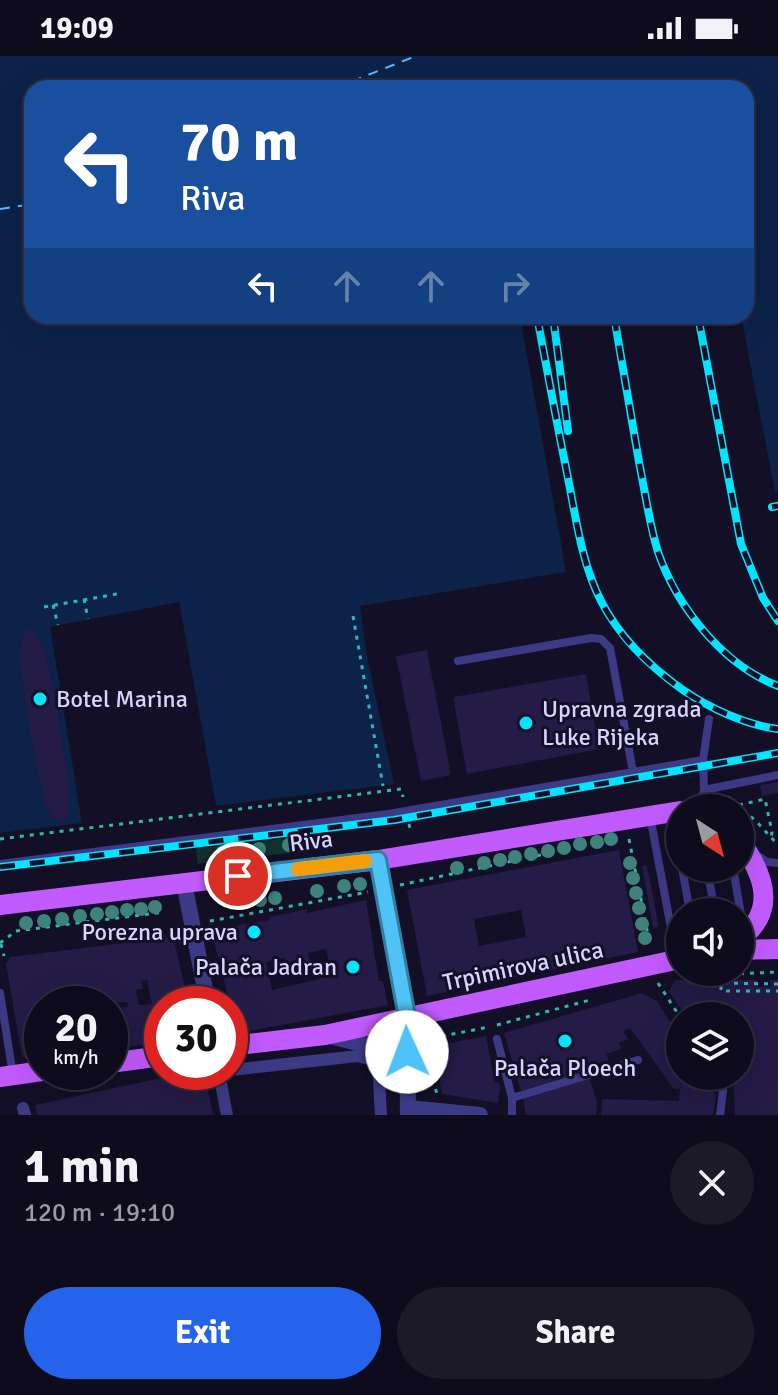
<!DOCTYPE html>
<html lang="en">
<head>
<meta charset="utf-8">
<style>
  body { margin:0; font-family:Signika,sans-serif; background:#1c1929; color:#f1f3f6; height:100vh; display:flex; flex-direction:column; font-size:30px; white-space:nowrap }
  * { box-sizing:border-box; margin:0 }
  p { font-size:26px; color:#9b9ba3 }
  .icon { flex:none; width:44px; height:44px; fill:none; stroke:currentColor; stroke-width:2; stroke-linecap:round; stroke-linejoin:round }
  .map { position:relative; height:1059px; overflow:hidden }
  .side { display:flex; flex-direction:column; background:#0e0b1c; flex:1 }
  .side>* { flex:none }
  .guide { position:absolute; left:24px; top:24px; width:730px; height:244px; border-radius:24px; box-shadow:0 8px 32px #0002,0 0 0 2px #2e2b3b; background:#1a4fa0; color:#fff; overflow:hidden }
  .needle { width:52px; rotate:144deg }
  .fabs { position:absolute; left:666px; top:738px; display:grid; gap:16px }
  .fabs a { display:grid; place-items:center; width:88px; height:88px; border-radius:50%; background:#0e0b1c; box-shadow:0 8px 32px #0002,0 0 0 2px #2e2b3b; font-size:40px }
  .speed { position:absolute; left:24px; top:930px; display:flex; gap:16px; font-size:40px; font-weight:700; text-align:center }
  .speed>* { display:grid; place-content:center; width:104px; height:104px; border-radius:50%; background:#0e0b1c; box-shadow:0 8px 32px #0002,0 0 0 2px #2e2b3b; line-height:1 }
  .speed small { font-size:20px; font-weight:400 }
  .speed .limit { border:12px solid #d22; background:#fff; color:#111 }
  .pin { position:absolute; display:grid; place-items:center; width:68px; height:68px; color:#fff; margin:-34px; border:4px solid #fff; border-radius:50%; box-shadow:0 2px 8px #0007 }
  .me { position:absolute; width:88px; margin:-44px; rotate:358deg; stroke-linejoin:round; filter:drop-shadow(0 0 6px #0008) }
  .turn { display:flex; align-items:center; gap:28px; height:168px; padding:0 24px; font-size:36px }
  .turn .icon { width:104px; height:104px; stroke-width:2.5 }
  .turn b { display:block; font-size:56px; line-height:68px }
  .lanes { display:flex; align-items:center; height:76px; padding:0 24px; background:#0003; justify-content:center; gap:40px; direction:ltr }
  .lanes .off { opacity:.35 }
  .round { display:grid; place-items:center; flex:none; width:84px; height:84px; border-radius:42px; background:#1c1929 }
  .headline { display:flex; align-items:center; justify-content:space-between; height:136px; padding:0 24px }
  h1 { font-size:48px; font-weight:700; line-height:60px }
  .primary-button { display:flex; gap:16px; margin-top:auto; padding:16px 24px }
  .primary-button a { flex:1; height:92px; border-radius:48px; background:#2563eb; color:#fff; font-size:32px; font-weight:700; line-height:92px; text-align:center }
  .primary-button a+a { background:#1c1929; color:#f1f3f6 }
  .status { display:flex; justify-content:space-between; align-items:center; height:56px; padding:0 40px; background:#0e0b1c; direction:ltr }
  .status svg { height:22px; fill:currentColor }
  .map>svg:first-child { display:block }
</style>
</head>
<body>
<div class="status"><b>19:09</b><svg viewBox="0 0 49 12"><path d="M0 12V9h3v3zM5 12V6h3v6zM10 12V3h3v9zM15 12V0h3v12zM26 1h20v11H26zM47 4h2v5h-2z"/></svg></div>
<div class="map">
<svg width="778" height="1059" viewBox="0 0 778 1059">
  <rect width="100%" height="100%" fill="#130f26"/>
  <!-- green -->
  <path fill="#12302f" d="M298,781L299,796L198,808L196,793Z"/>
  <!-- water -->
  <path fill="#0c2248" d="M0,0H778V436H775L741,260H746V32H32V260H520L566,516L360,550L367,600L394,728L216,750L179,547L51,571L82,767L0,777Z"/>
  <!-- pier -->
  <path fill="#130f26" d="M179,546L216,750L212,751L176,551L55,574L85,766L82,767L50,571Z"/>
  <g fill="none" stroke-linecap="round" stroke-linejoin="round">
    <!-- ferry -->
    <path stroke="#62b6ff" stroke-width="2" stroke-dasharray="10 8" stroke-linecap="butt" d="M335,32L416,0
      M0,153L32,148"/>
  </g>
  <!-- building -->
  <path fill="#241b47" fill-rule="evenodd" d="M27,572H30L43,591L50,616L68,722V759L60,766L52,762L44,745L29,669L20,606V592Z
    M427,594L451,719L421,725L396,600Z
    M586,618L599,693L467,718L453,641Z
    M778,726V737L762,740L760,729Z
    M619,794L638,896L427,940L407,834ZM521,854L526,881L479,890L474,863Z
    M647,809L659,871L653,872L642,810Z
    M366,844L379,925H383L388,949L234,978L230,948L211,874L270,864L269,861L307,853V857ZM326,893L332,920L272,934L266,906L285,902L289,920L312,915L308,897Z
    M173,881L189,948H162V986L110,994V954L128,951L127,946L85,948L83,937L50,941L51,948H42V1002L27,1004L22,1000L6,908L10,901ZM147,924L152,948L139,949L136,934L143,933L141,925Z
    M675,924H757V931H770V924H778V1059H735L734,1030L727,1031L721,1020H740V960H685L669,935Z
    M642,937L657,945L680,982V1020H704L716,1040L713,1059H601L602,1043L679,1045L680,1033H674L630,972L623,975L628,983L619,987L621,993L607,998L609,1010L521,1035L504,977Z
    M486,980L495,1027L499,1026L500,1032L498,1047L442,1038L433,990Z
    M189,1016H204L213,1059H37L35,1049Z
    M589,1021L597,1046L596,1059H526L523,1042Z"/>
  <g fill="none" stroke-linecap="round" stroke-linejoin="round">
    <!-- path -->
    <path stroke="#2fb8b0" stroke-width="3" stroke-dasharray="4 6" stroke-linecap="butt" d="M84,543L88,563
      M53,549L58,569
      M44,551L122,537
      M353,560L383,730
      M728,741L756,765L778,789
      M739,749L765,743L772,776L771,783
      M409,768L411,777
      M0,783L401,733L403,741
      M629,783L650,889
      M400,829L545,798
      M210,865L368,836
      M0,887L16,875L164,856
      M1,888L4,900
      M690,920L778,916
      M658,927L680,961
      M778,928L721,927V935H778
      M497,969L590,944
      M422,984L489,971
      M425,984L437,1039"/>
    <!-- service -->
    <path stroke="#3d3a85" stroke-width="8" d="M458,605L591,582L601,583L610,592L633,716
      M704,734L778,719
      M699,752L704,734L703,704L709,663
      M671,757L680,802
      M650,760L677,904
      M760,801L767,806L778,807
      M0,808L388,758L703,704
      M682,812L690,856
      M707,812L715,856
      M733,812L744,876
      M0,937L13,1019
      M497,983L512,1042V1059
      M512,1042L638,1004
      M720,1059L723,1035"/>
    <!-- pedestrian -->
    <path stroke="#3d3a85" stroke-width="12" d="M378,1005L381,1059
      M214,1016L358,1000L369,1003L379,1011
      M219,1017L227,1059
      M23,1052L25,1059"/>
    <!-- minor -->
    <path stroke="#3d3a85" stroke-width="16" d="M378,804L407,961L408,1059
      M184,827L208,948
      M326,979C363,989 391,989 404,1031
      M408,1052L480,1059"/>
    <!-- primary -->
    <path stroke="#c25bff" stroke-width="20" d="M740,785C764,818 778,854 740,883
      M0,849L378,804L680,755
      M740,894L778,893
      M230,990L325,979L680,903
      M110,1007L162,1000
      M0,1021L42,1015"/>
    <defs>
      <path id="rail" d="M537,260C547,314 557,368 568,422C576,463 582,508 601,545C620,582 649,610 683,634C709,652 746,669 778,673
        M553,260L568,375
        M614,260C622,309 631,357 639,406C645,435 649,467 658,496C677,551 723,609 778,630
        M698,260L741,488L763,542L778,565
        M772,451L778,450
        M0,811L394,764L778,697"/>
    </defs>
    <!-- rail casing -->
    <use href="#rail" stroke="#00e5ff" stroke-width="8"/>
    <!-- rail -->
    <use href="#rail" stroke="#130f26" stroke-width="5" stroke-dasharray="15" stroke-linecap="butt"/>
  </g>
  <!-- trees -->
  <g fill="#3d827b">
    <circle cx="611" cy="783" r="7"/>
    <circle cx="597" cy="786" r="7"/>
    <circle cx="580" cy="788" r="7"/>
    <circle cx="289" cy="789" r="7"/>
    <circle cx="564" cy="792" r="7"/>
    <circle cx="259" cy="793" r="7"/>
    <circle cx="548" cy="795" r="7"/>
    <circle cx="223" cy="796" r="7"/>
    <circle cx="531" cy="798" r="7"/>
    <circle cx="515" cy="801" r="7"/>
    <circle cx="500" cy="804" r="7"/>
    <circle cx="484" cy="807" r="7"/>
    <circle cx="630" cy="807" r="7"/>
    <circle cx="457" cy="812" r="7"/>
    <circle cx="633" cy="822" r="7"/>
    <circle cx="360" cy="828" r="7"/>
    <circle cx="344" cy="830" r="7"/>
    <circle cx="317" cy="835" r="7"/>
    <circle cx="636" cy="837" r="7"/>
    <circle cx="275" cy="842" r="7"/>
    <circle cx="260" cy="844" r="7"/>
    <circle cx="245" cy="846" r="7"/>
    <circle cx="155" cy="851" r="7"/>
    <circle cx="639" cy="852" r="7"/>
    <circle cx="141" cy="853" r="7"/>
    <circle cx="127" cy="854" r="7"/>
    <circle cx="112" cy="856" r="7"/>
    <circle cx="97" cy="858" r="7"/>
    <circle cx="80" cy="860" r="7"/>
    <circle cx="62" cy="863" r="7"/>
    <circle cx="44" cy="865" r="7"/>
    <circle cx="26" cy="867" r="7"/>
    <circle cx="642" cy="868" r="7"/>
    <circle cx="645" cy="882" r="7"/>
  </g>
  <g fill="none" stroke-linecap="round" stroke-linejoin="round">
    <defs>
      <path id="route" d="M238,820L378,804L407,961V996"/>
    </defs>
    <!-- route casing -->
    <use href="#route" stroke="#337fa1" stroke-width="20"/>
    <!-- route -->
    <use href="#route" stroke="#4fc3f7" stroke-width="14"/>
    <!-- slow -->
    <path stroke="#f59e0b" stroke-width="14" d="M298,813L365,805"/>
  </g>
  <!-- markers -->
  <g fill="#00e5ff" stroke="#130f26" stroke-width="3">
    <circle cx="40" cy="643" r="8"/>
    <circle cx="526" cy="667" r="8"/>
    <circle cx="254" cy="876" r="8"/>
    <circle cx="353" cy="911" r="8"/>
    <circle cx="565" cy="985" r="8"/>
  </g>
  <g text-anchor="middle" stroke-width="6" stroke-linejoin="round" paint-order="stroke">
    <!-- poi labels -->
    <g font-size="24" fill="#d9d4ff" stroke="#130f26" text-anchor="start">
      <text x="56" y="651">Botel Marina</text>
      <text x="542" y="661">Upravna zgrada<tspan x="542" dy="28">Luke Rijeka</tspan></text>
      <text x="238" y="884" text-anchor="end">Porezna uprava</text>
      <text x="337" y="919" text-anchor="end">Palača Jadran</text>
      <text x="565" y="1020" text-anchor="middle">Palača Ploech</text>
    </g>
    <!-- street labels -->
    <g font-size="24" fill="#d9d4ff" stroke="#130f26">
      <text transform="translate(311 785) rotate(-7)" y="8">Riva</text>
      <text transform="translate(523 910) rotate(-12)" y="8">Trpimirova ulica</text>
    </g>
  </g>
</svg>
<div class="fabs">
<a><svg class="needle" viewBox="-14 -14 28 28"><path d="M0-13l5 13h-10z" fill="#e53935"/><path d="M0 13l5-13h-10z" fill="#9b9ba3"/></svg></a>
<a><svg class="icon" aria-label="sound" viewBox="0 0 24 24"><path d="M4 9h4l5-4v14l-5-4H4zM17 9q2 3 0 6"/></svg></a>
<a><svg class="icon" aria-label="layers" viewBox="0 0 24 24"><path d="M12 4l9 5-9 5-9-5zM3 14l9 5 9-5"/></svg></a>
</div>
<div class="speed"><div>20<small>km/h</small></div><div class="limit">30</div></div>
<div class="pin" style="left:238px;top:820px;background:#d93025"><svg class="icon" aria-label="arrive" viewBox="0 0 24 24"><path d="M6 21V4h12l-3 4 3 4H6"/></svg></div>
<svg class="me" style="left:407px;top:996px" viewBox="-20 -20 40 40"><circle r="19" fill="#fff"/><path d="M0-13L10 11 0 6-10 11z" fill="#4fc3f7"/></svg>
<div class="guide">
<div class="turn"><svg class="icon" aria-label="left" viewBox="0 0 24 24"><path d="M17 20v-9H6M10 6l-5 5 5 5"/></svg><div><b>70 m</b>Riva</div></div>
<div class="lanes"><svg class="icon" aria-label="left" viewBox="0 0 24 24"><path d="M17 20v-9H6M10 6l-5 5 5 5"/></svg><svg class="icon off" aria-label="ahead" viewBox="0 0 24 24"><path d="M12 20V5M6 11l6-6 6 6"/></svg><svg class="icon off" aria-label="ahead" viewBox="0 0 24 24"><path d="M12 20V5M6 11l6-6 6 6"/></svg><svg class="icon off" aria-label="right" viewBox="0 0 24 24"><path d="M7 20v-9h11M14 6l5 5-5 5"/></svg></div>
</div>
</div>
<section class="side">
<div class="headline"><div><h1>1 min</h1><p>120 m · 19:10</p></div><a class="round"><svg class="icon" aria-label="close" viewBox="0 0 24 24"><path d="M6 6l12 12M18 6L6 18"/></svg></a></div>
<div class="primary-button"><a>Exit</a><a>Share</a></div>
</section>
</body>
</html>
